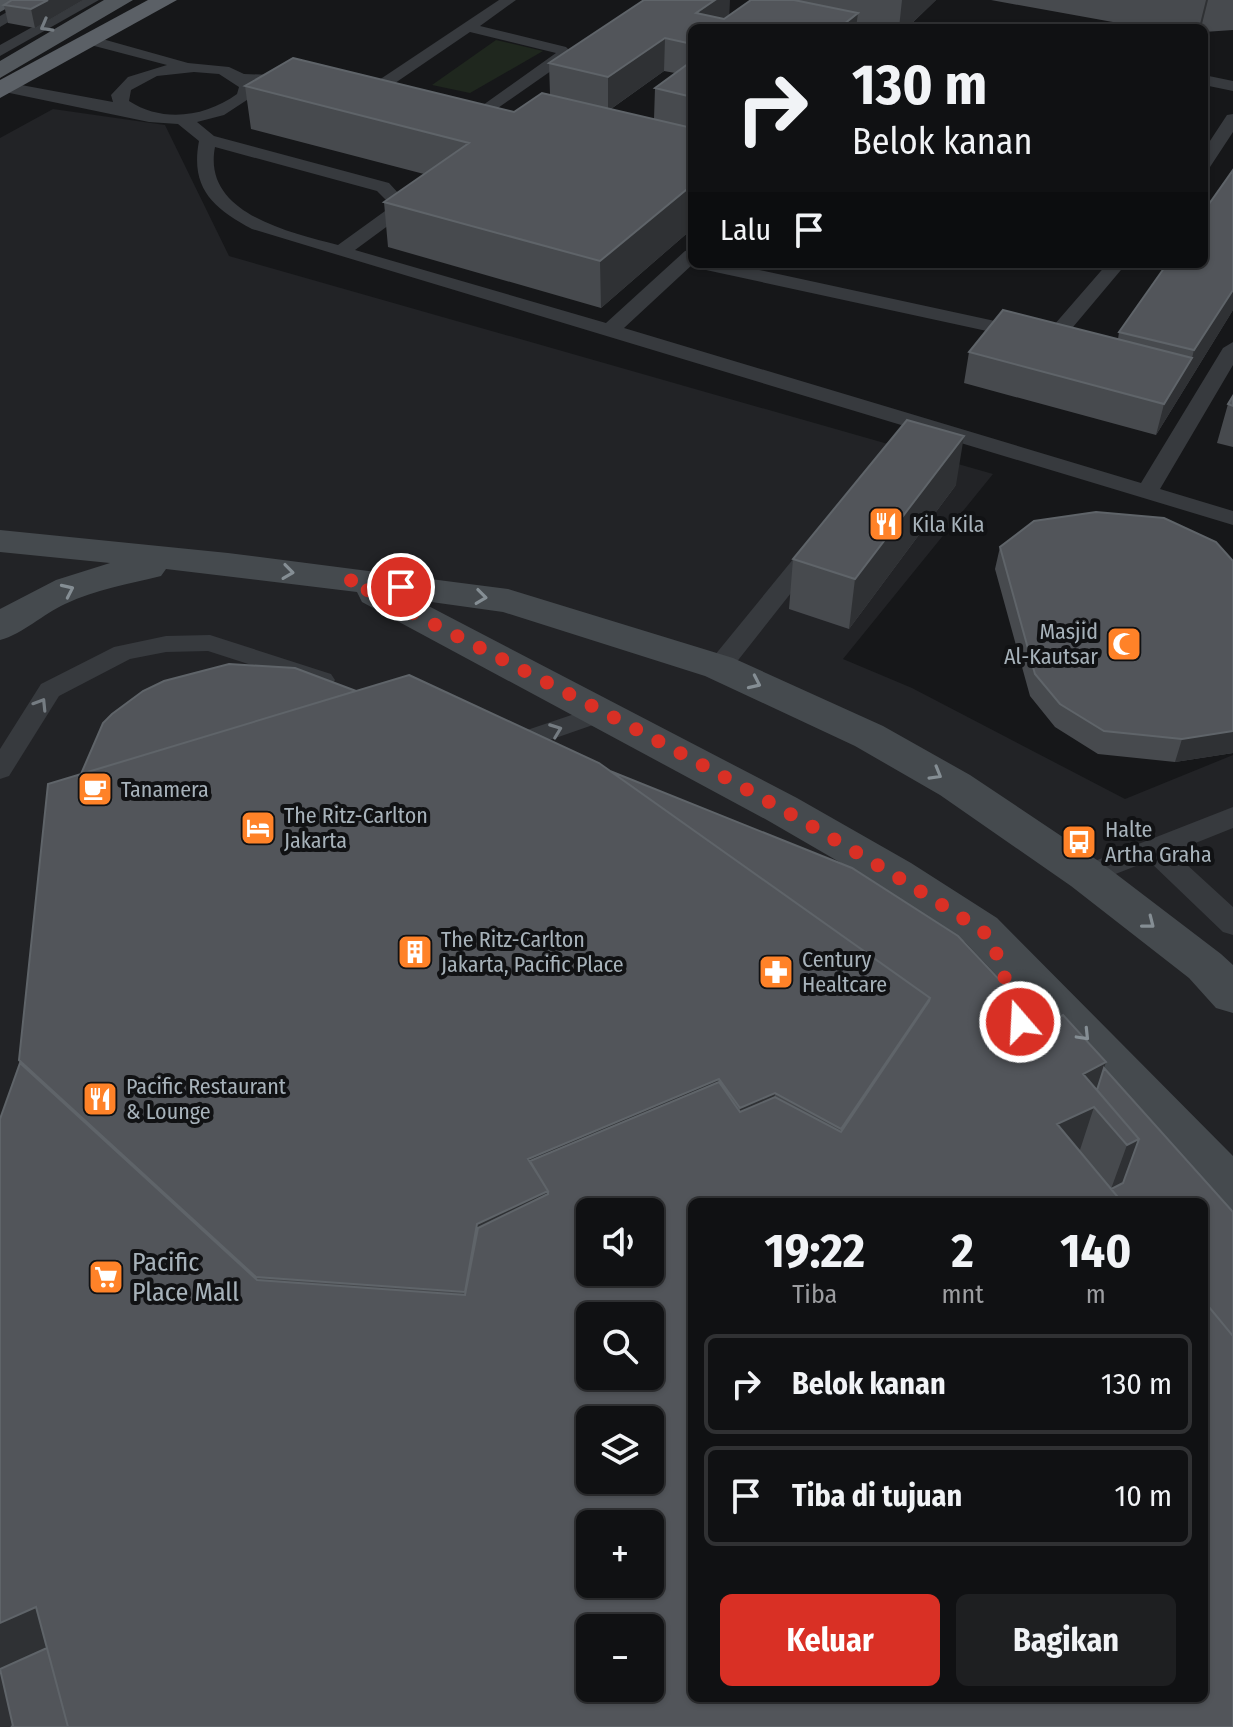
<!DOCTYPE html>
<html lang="id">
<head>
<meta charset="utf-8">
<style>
  body { margin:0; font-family:"Fira Sans Condensed",sans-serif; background:#1e1f21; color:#f1f3f6; height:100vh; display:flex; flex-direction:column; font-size:30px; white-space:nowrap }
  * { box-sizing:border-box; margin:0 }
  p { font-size:26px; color:#9c9da0 }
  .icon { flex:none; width:44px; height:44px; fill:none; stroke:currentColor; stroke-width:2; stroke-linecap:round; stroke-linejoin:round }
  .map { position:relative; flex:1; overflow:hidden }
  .details { position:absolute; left:688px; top:1198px; width:520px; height:504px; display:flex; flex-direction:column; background:#101113; border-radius:12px; box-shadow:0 2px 6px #0004,0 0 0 2px #303133 }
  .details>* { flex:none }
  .guide { position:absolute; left:688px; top:24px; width:520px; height:244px; border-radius:12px; box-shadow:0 2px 6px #0004,0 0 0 2px #303133; background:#101113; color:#f1f3f6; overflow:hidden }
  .tools { position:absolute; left:576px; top:1198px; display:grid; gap:16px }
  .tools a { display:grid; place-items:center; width:88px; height:88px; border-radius:12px; background:#101113; box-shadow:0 2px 6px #0004,0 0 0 2px #303133; font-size:40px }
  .pin { position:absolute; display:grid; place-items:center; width:68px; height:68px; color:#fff; margin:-34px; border:4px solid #fff; border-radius:50%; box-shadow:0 2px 8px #0007 }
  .me { position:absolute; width:88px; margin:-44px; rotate:341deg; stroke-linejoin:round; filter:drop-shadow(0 0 6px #0008) }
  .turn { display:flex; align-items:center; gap:28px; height:168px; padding:0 32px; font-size:36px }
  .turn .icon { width:104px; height:104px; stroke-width:2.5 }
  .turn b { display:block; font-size:56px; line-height:68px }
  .then { display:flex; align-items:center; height:76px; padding:0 32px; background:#0003; gap:16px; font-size:30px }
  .eta { display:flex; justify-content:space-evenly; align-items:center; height:136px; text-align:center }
  .eta b { font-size:48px; font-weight:700; line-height:56px }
  .button { display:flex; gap:16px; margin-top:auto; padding:16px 32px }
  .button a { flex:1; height:92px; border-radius:12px; background:#d93025; color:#fff; font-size:32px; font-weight:700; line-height:92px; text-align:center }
  .button a+a { background:#1e1f21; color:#f1f3f6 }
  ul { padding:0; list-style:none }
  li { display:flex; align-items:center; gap:24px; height:100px; margin:0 16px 12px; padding:0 16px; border:4px solid #303133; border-radius:12px }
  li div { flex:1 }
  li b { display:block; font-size:30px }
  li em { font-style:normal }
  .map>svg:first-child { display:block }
</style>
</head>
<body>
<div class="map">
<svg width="1233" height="1727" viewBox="0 0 1233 1727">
  <rect width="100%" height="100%" fill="#161719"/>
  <!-- built -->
  <path fill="#222326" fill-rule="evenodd" d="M53,109L165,125L229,256L993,474L843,659L912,688L1125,799L1233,755V1727H0V138ZM692,1202H1204V1698H692ZM590,1212H650V1272H590ZM590,1316H650V1376H590ZM590,1420H650V1480H590ZM590,1524H650V1584H590ZM590,1628H650V1688H590Z"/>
  <!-- green -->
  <path fill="#1f271e" d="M496,40L543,51L470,93L432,85Z"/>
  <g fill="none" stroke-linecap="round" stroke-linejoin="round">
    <!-- service -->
    <path fill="#373a3e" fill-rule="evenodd" d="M28,0H46L0,27V16Z
      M81,0H99L0,56V45Z
      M499,0H516L480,26L566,47L573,54L571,57L475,124L467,119L469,115L556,53L470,32L376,96H364V90Z
      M88,35L188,63L229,67L244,74L303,76V82L297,84H253V96L224,115L197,122L214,136L389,183L411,207L408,211L355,250L606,323L685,251L692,249L693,264L624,328L1141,483L1223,348L1233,342V365L1160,489L1233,511V525L252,229C213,208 190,188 199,141L178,124L149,122L0,91V83L5,82L113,102L111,95L128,77L167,65L83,43L80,40ZM194,72L219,74L239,87L237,94C205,117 163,123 129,101L131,90L157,76ZM215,147L377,191L392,206L338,245C290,232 202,214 215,147Z
      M1204,75L1233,81V91L1204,85Z
      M1233,114V132L1210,167L1204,168V150L1227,115Z
      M697,264H732L1036,330L1054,325L1107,264H1126L1068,333L1037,342L706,270Z
      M816,539L828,546L728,673H710L707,667L710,661L808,541Z
      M210,635L331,674L335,680L331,686L322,688L208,651L166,652L130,659L59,696L9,776L0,779V749L41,684L114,647L166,636Z
      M604,704L613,706L617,712L613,718L504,756L495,753L491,747L495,741Z
      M1233,807V828L1173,852L1233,907V935L1223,932L1149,861L1087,885L1077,882L1073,875L1077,868Z"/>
    <!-- secondary -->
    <path fill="#454a4e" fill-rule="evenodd" d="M0,530L228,553L508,589L733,658L883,726L970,775L1103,864L1221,954L1233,965V1013L1216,1008L1189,978L1071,886L940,795L855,746L705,676L503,612L417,600L797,798L911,863L997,918L1233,1156V1212L1215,1206L965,942L879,885L767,820L362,602L357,592L166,569L161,576C128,584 97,589 65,604C43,614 23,634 0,640V609L56,580L110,563L0,552Z"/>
    <!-- primary -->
    <path fill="#53585d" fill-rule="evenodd" d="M0,0H22L0,12Z
      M104,0H133L0,78V61Z"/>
    <!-- trunk -->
    <path fill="#5b6066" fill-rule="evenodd" d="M148,0H177L0,98V80Z"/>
  </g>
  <!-- wall -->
  <path fill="#474a4e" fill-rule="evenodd" d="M83,0L35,28L8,23L4,5Z
    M751,0H936L907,28H692V229L601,308L388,247L384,202L424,174L251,129L245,86L514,112L550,94L549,63L729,15ZM664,71L675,73L655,88L654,119L611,109Z
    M991,0H1233V30L1204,32V28H1146Z
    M1233,310L1156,435L964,383L969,352L1118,339L1119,332Z
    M1233,396V447L1217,443L1228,404Z
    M956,485L849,629L789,609L793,559Z
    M1000,547L1233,753L1175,762L1098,754L1055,727L1030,696L995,569Z
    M356,691L610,771L1034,1017H1059L1106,1062L1104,1068L1233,1212L0,1727L20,1063L19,1060Z"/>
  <!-- shaded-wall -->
  <path fill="#2f3134" d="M48,0H83L35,28L31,9Z
    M715,0H730L729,21L696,13Z
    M902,0H936L907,28H899Z
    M1206,0H1208L1201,28H1199Z
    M858,13L856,28H839Z
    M665,38L664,71L608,111V77Z
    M692,185V229L601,308L600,261Z
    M1233,290V310L1156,435L1164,404L1192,358L1194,350Z
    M964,436L956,485L849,629L855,579Z
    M1233,731V753L1175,762L1182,739Z
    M930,998L918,1058L832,1188L841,1129Z
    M1106,1062L1091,1108L1094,1107L1076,1162L1057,1124L1083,1074Z
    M719,1079L715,1138L472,1348L465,1292L477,1224L528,1159Z
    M775,1093L769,1153L735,1167L740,1108Z
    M1139,1139L1119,1194L1107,1200L1127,1145Z
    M36,1607L64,1652L18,1727H0V1623Z"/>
  <!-- building -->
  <path fill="#52555a" stroke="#5f6469" stroke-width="2" fill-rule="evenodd" d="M12,0H48L31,9L4,5Z
    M644,0H715L696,13L724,19L751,0H794L858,13L839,28H692V44L665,38L608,77L549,63Z
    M293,58L514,112L542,93L692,128V185L600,261L384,202L469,143L245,86Z
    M692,61V97L655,88Z
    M1233,170V290L1194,350L1119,332L1167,264H1204V211Z
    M1003,310L1192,358L1164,404L969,352Z
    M1233,396V406L1228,404Z
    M907,420L964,436L855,579L793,559Z
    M1096,512L1164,518L1216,542L1233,561V731L1182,739L1104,731L1060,704L1035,674L1000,547L1034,521Z
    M229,664L295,668L356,691L81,774L103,723L112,714L143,691L164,681Z
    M409,675L599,763L930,998L841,1129L775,1093L740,1108L719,1079L528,1159L548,1191L477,1224L465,1292L256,1277L19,1060L48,784Z
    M610,771L852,868L958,936L1042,1025L1063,1015L1106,1062L1083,1074L1139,1139L1127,1145L1094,1107L1057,1124L1122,1202H692V1698H1204V1301L1233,1336V1727H68L36,1607L0,1623V1119L20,1063L257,1280L465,1295L478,1228L548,1194V1191L530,1161L719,1082L740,1112L775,1097L841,1132L929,1001L930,998ZM590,1212H650V1272H590ZM590,1316H650V1376H590ZM590,1420H650V1480H590ZM590,1524H650V1584H590ZM590,1628H650V1688H590Z
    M1052,1009L1059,1017L1042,1025L1034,1017Z
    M1104,1068L1233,1212V1336L1204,1301V1202H1122L1111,1189L1123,1183L1139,1139L1097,1090Z
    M47,1648L68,1727H11L13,1726L0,1669Z"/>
  <!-- one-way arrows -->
  <defs><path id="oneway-chevron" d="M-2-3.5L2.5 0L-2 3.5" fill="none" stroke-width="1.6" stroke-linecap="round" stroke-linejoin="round" transform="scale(2)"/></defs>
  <g stroke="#757c82">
    <use href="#oneway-chevron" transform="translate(46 26) rotate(151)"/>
    <use href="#oneway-chevron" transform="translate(41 704) rotate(-58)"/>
    <use href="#oneway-chevron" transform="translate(556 730) rotate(-21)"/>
  </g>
  <g stroke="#858e94">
    <use href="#oneway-chevron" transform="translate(288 572) rotate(8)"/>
    <use href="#oneway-chevron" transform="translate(68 590) rotate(-25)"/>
    <use href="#oneway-chevron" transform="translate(481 597) rotate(7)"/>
    <use href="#oneway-chevron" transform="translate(755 683) rotate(25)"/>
    <use href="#oneway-chevron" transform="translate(936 774) rotate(30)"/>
    <use href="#oneway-chevron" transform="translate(1149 923) rotate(38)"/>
    <use href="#oneway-chevron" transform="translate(1084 1035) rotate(46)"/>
  </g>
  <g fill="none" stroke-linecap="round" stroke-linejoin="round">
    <!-- route -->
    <path stroke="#d93025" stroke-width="14" stroke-dasharray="0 25.2" d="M401,587L348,580C563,691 779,798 981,930L991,938L1020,1022"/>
  </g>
  <!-- icons -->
  <defs>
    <symbol id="restaurant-square" viewBox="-11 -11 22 22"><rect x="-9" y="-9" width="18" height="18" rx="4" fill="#ff8228" stroke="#111214"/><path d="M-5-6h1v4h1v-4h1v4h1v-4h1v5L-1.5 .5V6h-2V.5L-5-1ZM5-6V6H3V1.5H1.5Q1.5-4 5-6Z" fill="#fff"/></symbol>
    <symbol id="mosque-square" viewBox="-11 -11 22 22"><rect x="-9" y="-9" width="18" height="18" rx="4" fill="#ff8228" stroke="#111214"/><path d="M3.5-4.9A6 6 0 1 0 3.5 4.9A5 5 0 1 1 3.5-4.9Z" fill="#fff"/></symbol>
    <symbol id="cafe-square" viewBox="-11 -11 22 22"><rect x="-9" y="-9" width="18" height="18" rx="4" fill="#ff8228" stroke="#111214"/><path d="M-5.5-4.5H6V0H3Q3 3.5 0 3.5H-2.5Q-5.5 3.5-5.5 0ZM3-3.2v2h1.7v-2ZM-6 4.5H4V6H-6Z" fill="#fff"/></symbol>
    <symbol id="hotel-square" viewBox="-11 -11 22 22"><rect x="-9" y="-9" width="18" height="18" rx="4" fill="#ff8228" stroke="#111214"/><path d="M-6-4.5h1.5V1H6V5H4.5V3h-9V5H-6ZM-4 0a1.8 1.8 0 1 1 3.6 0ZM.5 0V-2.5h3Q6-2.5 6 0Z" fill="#fff"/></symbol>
    <symbol id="bus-square" viewBox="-11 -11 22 22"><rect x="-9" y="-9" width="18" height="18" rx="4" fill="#ff8228" stroke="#111214"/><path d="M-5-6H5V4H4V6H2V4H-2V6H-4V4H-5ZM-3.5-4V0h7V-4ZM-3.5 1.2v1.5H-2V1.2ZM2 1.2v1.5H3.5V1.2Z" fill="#fff"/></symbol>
    <symbol id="building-square" viewBox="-11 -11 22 22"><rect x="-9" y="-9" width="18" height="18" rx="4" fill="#ff8228" stroke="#111214"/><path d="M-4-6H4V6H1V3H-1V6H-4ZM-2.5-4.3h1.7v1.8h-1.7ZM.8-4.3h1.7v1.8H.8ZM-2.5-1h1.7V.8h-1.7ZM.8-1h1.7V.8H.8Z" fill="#fff"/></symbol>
    <symbol id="pharmacy-square" viewBox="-11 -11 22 22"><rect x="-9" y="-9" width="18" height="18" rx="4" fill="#ff8228" stroke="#111214"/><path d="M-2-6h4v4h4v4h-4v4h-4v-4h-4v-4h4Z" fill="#fff"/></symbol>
    <symbol id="supermarket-square" viewBox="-11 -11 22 22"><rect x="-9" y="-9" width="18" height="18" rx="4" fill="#ff8228" stroke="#111214"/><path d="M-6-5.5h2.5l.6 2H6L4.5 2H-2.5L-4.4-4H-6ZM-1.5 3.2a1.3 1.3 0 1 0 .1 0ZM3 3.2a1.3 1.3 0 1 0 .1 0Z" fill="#fff"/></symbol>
  </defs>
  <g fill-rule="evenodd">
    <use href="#restaurant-square" x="866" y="504" width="40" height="40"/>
    <use href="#mosque-square" x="1104" y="624" width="40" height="40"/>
    <use href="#cafe-square" x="75" y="769" width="40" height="40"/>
    <use href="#hotel-square" x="238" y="808" width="40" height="40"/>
    <use href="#bus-square" x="1059" y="822" width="40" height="40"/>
    <use href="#building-square" x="395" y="932" width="40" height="40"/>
    <use href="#pharmacy-square" x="756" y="952" width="40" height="40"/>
    <use href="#restaurant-square" x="80" y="1079" width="40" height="40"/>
    <use href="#supermarket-square" x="86" y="1257" width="40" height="40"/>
  </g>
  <g text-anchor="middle" stroke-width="8" stroke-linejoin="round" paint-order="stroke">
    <!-- poi labels -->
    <g font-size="22" fill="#a7b2ba" stroke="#111214" text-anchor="start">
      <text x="912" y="532">Kila Kila</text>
      <text x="1098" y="639" text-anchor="end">Masjid<tspan x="1098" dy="25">Al-Kautsar</tspan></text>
      <text x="121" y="797">Tanamera</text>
      <text x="284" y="823">The Ritz-Carlton<tspan x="284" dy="25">Jakarta</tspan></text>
      <text x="1105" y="837">Halte<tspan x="1105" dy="25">Artha Graha</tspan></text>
      <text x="441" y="947">The Ritz-Carlton<tspan x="441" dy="25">Jakarta, Pacific Place</tspan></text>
      <text x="802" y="967">Century<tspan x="802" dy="25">Healtcare</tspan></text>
      <text x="126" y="1094">Pacific Restaurant<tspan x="126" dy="25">&amp; Lounge</tspan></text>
    </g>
    <!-- near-poi labels -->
    <g font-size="26" fill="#a7b2ba" stroke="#111214" text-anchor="start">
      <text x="132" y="1271">Pacific<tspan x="132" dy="30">Place Mall</tspan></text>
    </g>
  </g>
</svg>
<div class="tools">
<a><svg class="icon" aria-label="sound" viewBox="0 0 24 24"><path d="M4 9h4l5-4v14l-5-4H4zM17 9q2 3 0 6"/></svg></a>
<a><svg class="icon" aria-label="search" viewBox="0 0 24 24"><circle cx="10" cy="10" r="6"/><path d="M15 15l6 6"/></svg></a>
<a><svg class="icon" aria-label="layers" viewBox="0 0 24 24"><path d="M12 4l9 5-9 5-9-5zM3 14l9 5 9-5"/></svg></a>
<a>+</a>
<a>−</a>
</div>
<div class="pin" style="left:401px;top:587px;background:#d93025"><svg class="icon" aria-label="arrive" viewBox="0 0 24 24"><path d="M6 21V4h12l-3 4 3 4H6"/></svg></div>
<svg class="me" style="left:1020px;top:1022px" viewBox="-20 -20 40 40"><circle r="17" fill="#d93025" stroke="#fff" stroke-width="3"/><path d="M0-11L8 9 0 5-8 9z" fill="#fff"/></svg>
<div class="guide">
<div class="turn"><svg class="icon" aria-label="right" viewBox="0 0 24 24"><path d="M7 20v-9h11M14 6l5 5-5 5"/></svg><div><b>130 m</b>Belok kanan</div></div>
<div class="then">Lalu<svg class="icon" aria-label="arrive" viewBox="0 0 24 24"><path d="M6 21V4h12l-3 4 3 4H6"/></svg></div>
</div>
<section class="details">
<div class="eta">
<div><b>19:22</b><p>Tiba</p></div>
<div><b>2</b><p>mnt</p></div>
<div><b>140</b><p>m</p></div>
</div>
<ul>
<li><svg class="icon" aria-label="right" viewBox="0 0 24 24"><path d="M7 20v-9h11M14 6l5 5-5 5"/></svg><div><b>Belok kanan</b></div><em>130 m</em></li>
<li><svg class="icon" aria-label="arrive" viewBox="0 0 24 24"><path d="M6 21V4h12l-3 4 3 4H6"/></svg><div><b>Tiba di tujuan</b></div><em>10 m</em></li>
</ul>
<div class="button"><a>Keluar</a><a>Bagikan</a></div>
</section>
</div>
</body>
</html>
